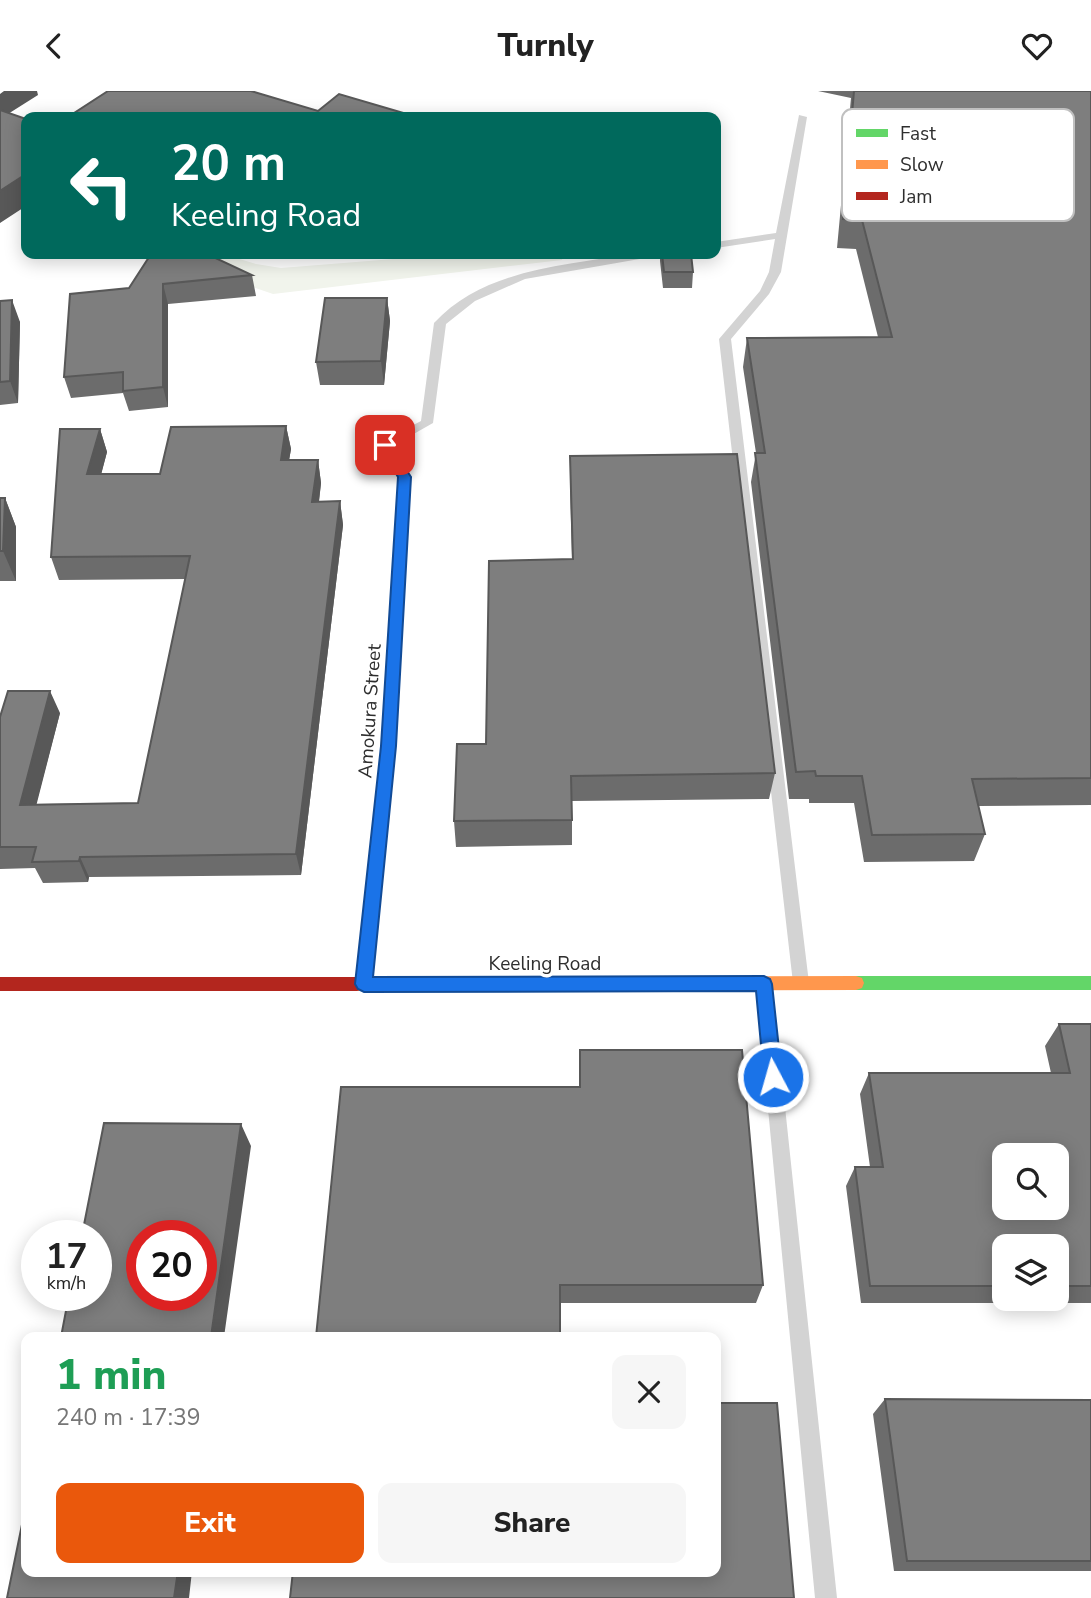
<!DOCTYPE html>
<html lang="en">
<head>
<meta charset="utf-8">
<style>
  body { margin:0; font-family:"Nunito Sans",sans-serif; background:#f6f6f6; color:#222; height:100vh; display:flex; flex-direction:column; font-size:26px; white-space:nowrap }
  * { box-sizing:border-box; margin:0 }
  p { font-size:23px; color:#767676 }
  .icon { flex:none; width:38px; height:38px; fill:none; stroke:currentColor; stroke-width:2; stroke-linecap:round; stroke-linejoin:round }
  .map { position:relative; flex:1; overflow:hidden }
  .details { position:absolute; left:21px; top:1241px; width:700px; height:245px; display:flex; flex-direction:column; background:#fff; border-radius:14px; box-shadow:0 4px 18px #0003 }
  .details>* { flex:none }
  .guide { position:absolute; left:21px; top:21px; width:700px; height:147px; border-radius:14px; box-shadow:0 4px 18px #0003; background:#00695c; color:#fff; overflow:hidden }
  .fabs { position:absolute; left:992px; top:1052px; display:grid; gap:14px }
  .fabs a { display:grid; place-items:center; width:77px; height:77px; border-radius:14px; background:#fff; box-shadow:0 4px 18px #0003; font-size:35px }
  .speed { position:absolute; left:21px; top:1129px; display:flex; gap:14px; font-size:35px; font-weight:700; text-align:center }
  .speed>* { display:grid; place-content:center; width:91px; height:91px; border-radius:50%; background:#fff; box-shadow:0 4px 18px #0003; line-height:1 }
  .speed small { font-size:18px; font-weight:400 }
  .speed .limit { border:10px solid #d22; background:#fff; color:#111 }
  .pin { position:absolute; display:grid; place-items:center; width:60px; height:60px; color:#fff; margin:-30px; border-radius:14px; box-shadow:0 4px 10px #0006 }
  .me { position:absolute; width:77px; margin:-38px; rotate:354deg; stroke-linejoin:round; filter:drop-shadow(0 0 5px #0008) }
  .turn { display:flex; align-items:center; gap:24px; height:147px; padding:0 35px; font-size:32px }
  .turn .icon { width:91px; height:91px; stroke-width:2.5 }
  .turn b { display:block; font-size:49px; line-height:60px }
  .round { display:grid; place-items:center; flex:none; width:74px; height:74px; border-radius:14px; background:#f6f6f6 }
  .summary { display:flex; align-items:center; justify-content:space-between; height:119px; padding:0 35px }
  h1 { font-size:42px; font-weight:800; line-height:52px; color:#1e9e55 }
  .primary-button { display:flex; gap:14px; margin-top:auto; padding:14px 35px }
  .primary-button a { flex:1; height:80px; border-radius:14px; background:#ea580c; color:#fff; font-size:28px; font-weight:800; line-height:80px; text-align:center }
  .primary-button a+a { background:#f6f6f6; color:#222 }
  header { display:flex; justify-content:space-between; align-items:center; height:91px; padding:0 35px; background:#fff; font-size:32px; font-weight:800 }
  .map>svg:first-child { display:block }
</style>
</head>
<body>
<header><svg class="icon" aria-label="back" viewBox="0 0 24 24"><path d="M15 5l-7 7 7 7"/></svg>Turnly<svg class="icon" aria-label="heart" viewBox="0 0 24 24"><path d="M12 20l-8-8c-3-5 5-10 8-4 3-6 11-1 8 4z"/></svg></header>
<div class="map">
<svg width="1091" height="1507" viewBox="0 0 1091 1507">
  <rect width="100%" height="100%" fill="#fff"/>
  <!-- green -->
  <path fill="#f1f4ec" d="M158,163H223L256,173L281,177L406,167L476,165L482,163H563L562,169L273,203Z"/>
  <g fill="none" stroke-linecap="round" stroke-linejoin="round">
    <!-- lane -->
    <path fill="#d3d3d3" fill-rule="evenodd" d="M799,24L807,26L781,181L769,203L731,248L809,892L807,897L801,899L795,897L793,892L719,248L760,200L769,181L775,148L716,157V151L776,142Z
      M633,163H656L651,166L525,188L475,210L446,233L433,332L389,357H381V351L421,330L434,232C484,178 565,174 633,163Z
      M764,886L770,888L772,893L837,1507H815L756,893L758,888Z"/>
    <!-- fast -->
    <path fill="#63d668" fill-rule="evenodd" d="M396,521L403,526L395,655L372,893L370,898L364,900L358,898L356,893L381,655L389,526Z
      M856,885H1091V899H856L850,897L848,892L850,887Z"/>
    <!-- slow -->
    <path fill="#ff974d" fill-rule="evenodd" d="M385,350L389,351L410,386L403,526L396,531L389,526L398,386L379,354Z
      M856,885L862,887L864,892L862,897L856,899L357,900L351,898L349,893L351,888L357,886Z"/>
    <!-- jam -->
    <path fill="#b3261e" fill-rule="evenodd" d="M0,886H357L363,888L365,893L363,898L357,900H0Z"/>
  </g>
  <!-- wall -->
  <path fill="#6c6c6c" fill-rule="evenodd" d="M818,0H1091V714L978,715L985,743L974,770L864,771L854,712H809V708H789L751,391L756,362L743,276L747,247L878,246L856,158L837,157L851,7Z
    M151,163L252,184L256,205L168,213V316L129,320L123,302L71,307L64,286L129,197Z
    M660,163H691L693,181L692,197H663L660,170Z
    M387,207L390,230L384,294H320L316,271Z
    M0,210L20,231L18,312L0,314Z
    M286,335L291,358L289,369H318L321,392L319,411L340,410L343,434L301,784L89,786L88,791L43,792L35,777L0,778V626L60,622L36,713L138,712L185,488L59,489L51,466L100,338L107,361L101,383H160Z
    M570,365L775,682L769,708L572,710V754L456,756L454,730L572,469L570,393Z
    M0,407H5L16,436V490H0Z
    M1059,933H1091V1212H861L846,1095L855,1076H870L860,1003L869,982H1051L1045,955ZM1004,1155H1057V1208H1004Z
    M580,959L763,1194L756,1212H560L316,1246L579,996Z
    M885,1308L1091,1309V1480H894L873,1323Z"/>
  <!-- shaded-wall -->
  <path fill="#585858" d="M4,0H37L38,4L0,28V3Z
    M26,83V115L0,132V100Z
    M163,193L168,213V316L163,296Z
    M387,207L390,230L384,294L381,270Z
    M12,209L20,231L18,312L10,290Z
    M286,335L291,358L285,393L281,369Z
    M100,338L107,361L95,407L87,383Z
    M318,369L321,392L316,434L312,411Z
    M5,407L16,436V490L3,460Z
    M340,410L343,434L301,784L296,763Z
    M50,600L60,622L31,735L20,714Z
    M80,766L89,786L88,791L79,770Z
    M241,1033L251,1055L224,1246H211Z
    M178,1480H192L189,1507H174Z"/>
  <!-- building -->
  <path fill="#7e7e7e" stroke="#585858" stroke-width="2" fill-rule="evenodd" d="M108,0H251L318,20L339,3L417,26H68Z
    M854,0H1091V687L972,688L985,743L872,744L862,685H816L815,680L796,681L755,362H765L747,247L892,246L862,129L843,128Z
    M0,19L26,28V83L0,100Z
    M151,163H207L252,184L163,193V296L123,300V281L64,286L70,203L129,197Z
    M662,163H691L693,181H664Z
    M325,207H387L381,270L316,271Z
    M12,209L10,290L0,291V210Z
    M286,335L281,369H318L312,411L340,410L296,763L80,766L79,770L32,771L36,756H0V626L8,600H50L20,714L138,712L190,465L51,466L60,338H100L87,383H160L171,336Z
    M737,363L775,682L571,685L572,729L454,730L457,653H486L489,470L573,468L570,365Z
    M0,407H5L3,460H0Z
    M1059,933H1091V1195H1057V1155H1004V1195H870L855,1076H883L869,982H1070ZM1004,1064H1057V1116H1004Z
    M580,959H742L763,1194H560V1246H316L341,996H580Z
    M104,1032L241,1033L211,1246H61L69,1204H96V1144H82ZM142,1144H201V1204H142Z
    M885,1308L1091,1309V1470H907Z
    M716,1312H777L794,1507H290L293,1480H716Z
    M26,1414V1480H178L174,1507H7Z"/>
  <!-- route -->
  <path fill="#1a73e8" stroke="#114b97" stroke-width="2" d="M385,350L389,352L411,386L396,655L373,886L764,885L770,888L772,893L782,986L779,992L773,994L767,992L764,986L756,900L364,901L358,898L355,893L381,655L398,386L379,354Z"/>
  <g text-anchor="middle" stroke-width="7" stroke-linejoin="round" paint-order="stroke">
    <!-- street labels -->
    <g font-size="19" fill="#2e2e2e" stroke="#fff">
      <text transform="translate(369 620) rotate(-86)" y="7">Amokura Street</text>
      <text x="545" y="879">Keeling Road</text>
    </g>
  </g>
  <!-- legend -->
  <rect x="842" y="18" width="232" height="112" rx="10" fill="#fff" stroke="#c0c0c0" stroke-width="2"/>
  <rect x="856" y="38" width="32" height="8" fill="#63d668"/>
  <rect x="856" y="69" width="32" height="9" fill="#ff974d"/>
  <rect x="856" y="101" width="32" height="8" fill="#b3261e"/>
  <g font-size="19" fill="#2e2e2e">
    <text x="900" y="49">Fast</text>
    <text x="900" y="80">Slow</text>
    <text x="900" y="112">Jam</text>
  </g>
</svg>
<div class="fabs">
<a><svg class="icon" aria-label="search" viewBox="0 0 24 24"><circle cx="10" cy="10" r="6"/><path d="M15 15l6 6"/></svg></a>
<a><svg class="icon" aria-label="layers" viewBox="0 0 24 24"><path d="M12 4l9 5-9 5-9-5zM3 14l9 5 9-5"/></svg></a>
</div>
<div class="speed"><div>17<small>km/h</small></div><div class="limit">20</div></div>
<div class="pin" style="left:385px;top:354px;background:#d93025"><svg class="icon" aria-label="arrive" viewBox="0 0 24 24"><path d="M6 21V4h12l-3 4 3 4H6"/></svg></div>
<svg class="me" style="left:773px;top:986px" viewBox="-20 -20 40 40"><circle r="17" fill="#1a73e8" stroke="#fff" stroke-width="3"/><path d="M0-11L8 9 0 5-8 9z" fill="#fff"/></svg>
<div class="guide">
<div class="turn"><svg class="icon" aria-label="left" viewBox="0 0 24 24"><path d="M17 20v-9H6M10 6l-5 5 5 5"/></svg><div><b>20 m</b>Keeling Road</div></div>
</div>
<section class="details">
<div class="summary"><div><h1>1 min</h1><p>240 m · 17:39</p></div><a class="round"><svg class="icon" aria-label="close" viewBox="0 0 24 24"><path d="M6 6l12 12M18 6L6 18"/></svg></a></div>
<div class="primary-button"><a>Exit</a><a>Share</a></div>
</section>
</div>
</body>
</html>
